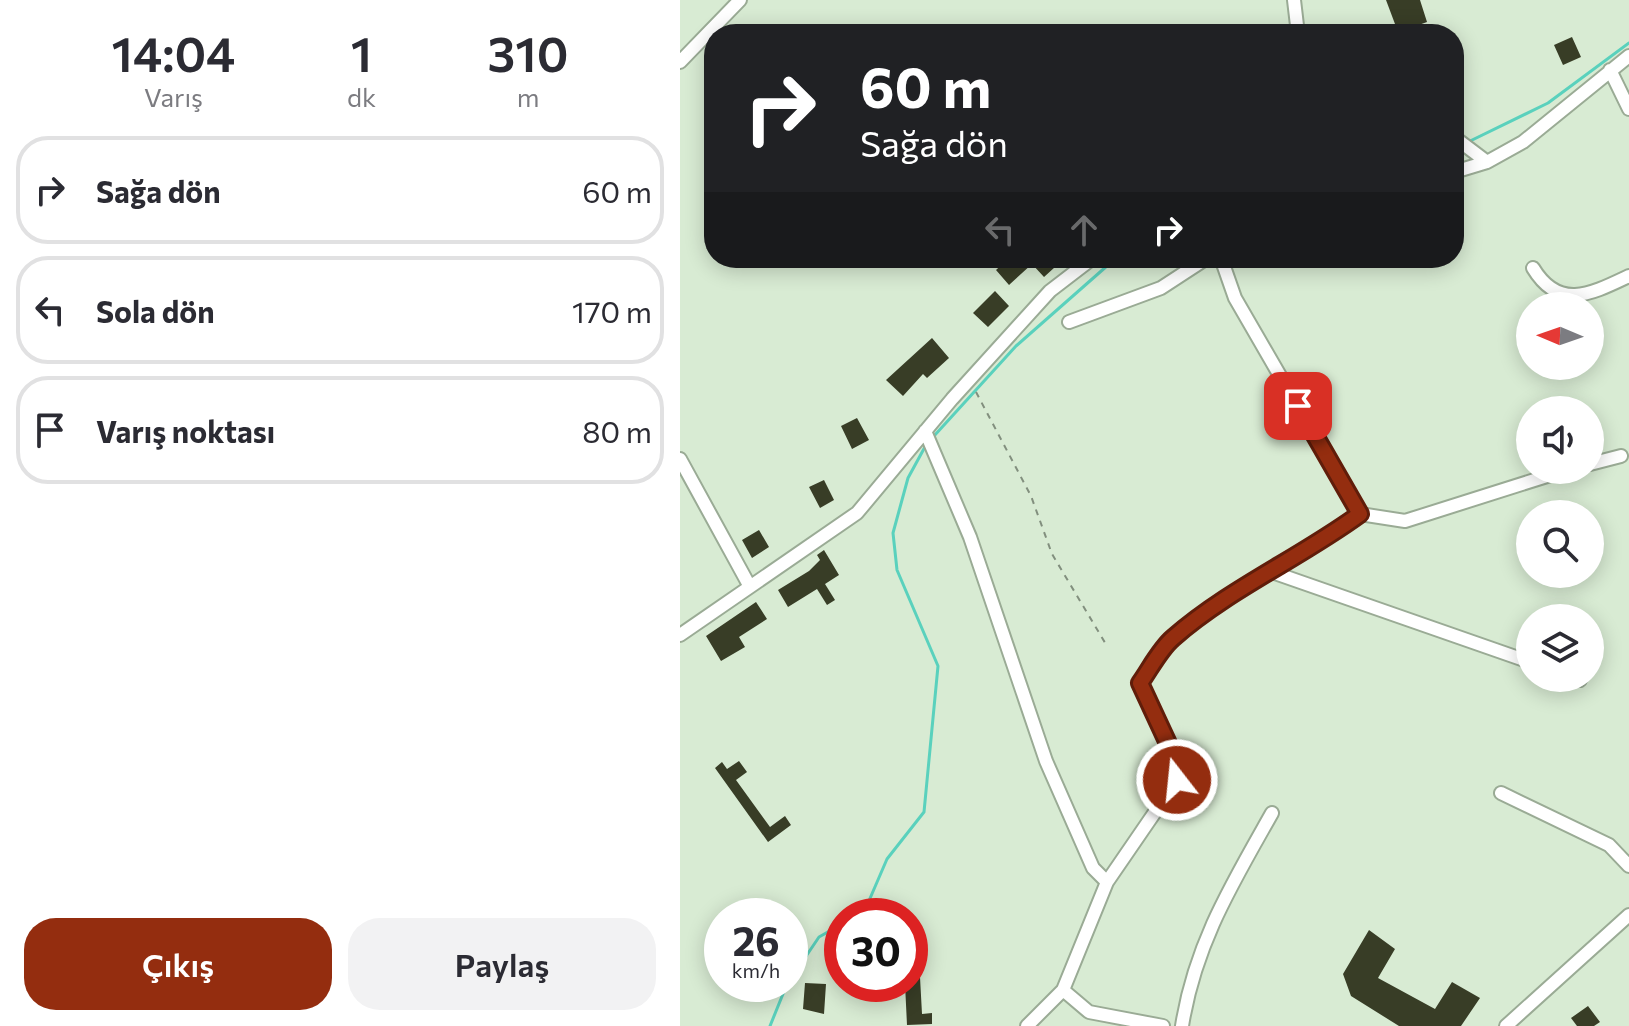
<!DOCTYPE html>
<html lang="tr">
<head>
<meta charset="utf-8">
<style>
  body { margin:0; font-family:Commissioner,sans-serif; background:#f2f2f3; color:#2b2b33; height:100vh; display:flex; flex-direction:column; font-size:30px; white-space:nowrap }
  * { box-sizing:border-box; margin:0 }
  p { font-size:26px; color:#7c7c81 }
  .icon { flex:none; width:44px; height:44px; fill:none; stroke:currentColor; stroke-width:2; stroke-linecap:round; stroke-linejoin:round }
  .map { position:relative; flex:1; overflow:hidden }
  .details { display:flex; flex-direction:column; background:#fff; width:680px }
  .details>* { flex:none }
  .banner { position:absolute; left:24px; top:24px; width:760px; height:244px; border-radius:32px; box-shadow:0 4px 20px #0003; background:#202124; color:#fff; overflow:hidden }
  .needle { width:52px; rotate:272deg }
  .controls { position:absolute; left:836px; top:292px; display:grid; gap:16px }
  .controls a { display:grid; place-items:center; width:88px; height:88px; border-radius:50%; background:#fff; box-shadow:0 4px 20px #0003; font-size:40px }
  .speed { position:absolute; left:24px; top:898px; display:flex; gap:16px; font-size:40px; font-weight:700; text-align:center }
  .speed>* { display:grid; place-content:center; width:104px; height:104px; border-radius:50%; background:#fff; box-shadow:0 4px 20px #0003; line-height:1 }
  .speed small { font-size:20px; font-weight:400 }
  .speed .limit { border:12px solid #d22; background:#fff; color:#111 }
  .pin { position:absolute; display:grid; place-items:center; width:68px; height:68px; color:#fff; margin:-34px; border-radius:16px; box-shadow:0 4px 12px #0006 }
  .me { position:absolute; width:88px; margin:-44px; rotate:344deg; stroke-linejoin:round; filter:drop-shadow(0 0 6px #0008) }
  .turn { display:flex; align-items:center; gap:28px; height:168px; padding:0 24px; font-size:36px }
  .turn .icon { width:104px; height:104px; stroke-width:2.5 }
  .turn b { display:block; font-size:56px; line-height:68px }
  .lanes { display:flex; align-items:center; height:76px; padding:0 24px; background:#0003; justify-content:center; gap:40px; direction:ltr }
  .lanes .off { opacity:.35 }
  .eta { display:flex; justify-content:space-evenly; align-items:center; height:136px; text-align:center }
  .eta b { font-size:48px; font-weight:600; line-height:56px }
  .action { display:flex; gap:16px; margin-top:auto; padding:16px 24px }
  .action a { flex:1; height:92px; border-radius:32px; background:#942d0f; color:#fff; font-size:32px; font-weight:600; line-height:92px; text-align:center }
  .action a+a { background:#f2f2f3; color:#2b2b33 }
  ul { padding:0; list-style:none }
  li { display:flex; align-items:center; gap:24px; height:108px; margin:0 16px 12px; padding:0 8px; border:4px solid #e1e1e2; border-radius:32px }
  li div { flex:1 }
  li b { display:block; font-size:30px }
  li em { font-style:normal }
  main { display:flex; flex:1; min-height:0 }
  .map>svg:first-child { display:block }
</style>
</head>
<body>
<main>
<section class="details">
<div class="eta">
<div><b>14:04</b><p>Varış</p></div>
<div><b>1</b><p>dk</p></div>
<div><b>310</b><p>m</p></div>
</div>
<ul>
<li><svg class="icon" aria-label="right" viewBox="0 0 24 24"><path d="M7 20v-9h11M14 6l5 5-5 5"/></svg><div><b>Sağa dön</b></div><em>60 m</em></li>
<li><svg class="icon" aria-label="left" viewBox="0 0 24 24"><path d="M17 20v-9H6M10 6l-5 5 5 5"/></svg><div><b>Sola dön</b></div><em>170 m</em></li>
<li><svg class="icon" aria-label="arrive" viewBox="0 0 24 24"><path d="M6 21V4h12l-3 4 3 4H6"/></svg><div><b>Varış noktası</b></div><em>80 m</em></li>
</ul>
<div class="action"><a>Çıkış</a><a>Paylaş</a></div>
</section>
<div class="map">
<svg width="949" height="1026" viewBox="0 0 949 1026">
  <rect width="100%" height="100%" fill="#d8ebd3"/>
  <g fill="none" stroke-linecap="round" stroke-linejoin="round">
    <!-- stream -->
    <path stroke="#5ad1bd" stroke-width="3" d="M786,143L868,103L949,43
      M254,436L336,346L436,258
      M175,916L185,910L207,859L244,812L258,666L217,570L213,533L228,478L246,445
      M110,980L139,937L162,924
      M90,1026L107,984"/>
  </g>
  <!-- building -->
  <path fill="#383d26" d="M706,0H740L747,22L736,26L740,34L718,32Z
    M892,37L901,57L883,65L874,45Z
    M329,258H360L364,262L369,258H385L364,277L352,264L329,285L316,270Z
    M315,291L329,306L308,327L293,313Z
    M252,338L269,358L247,378L243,374L223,396L206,380Z
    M177,418L189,440L172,449L161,426Z
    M144,480L154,500L140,508L129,487Z
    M79,530L89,547L72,558L62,540Z
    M144,550L159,575L145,584L155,600L147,605L137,589L108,607L98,590L129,571L140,560L137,555Z
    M76,602L87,619L59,637L65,647L41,661L26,636Z
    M59,761L67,772L56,780L90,827L105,816L111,825L88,842L35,768L42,762L47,769Z
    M689,930L715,949L698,978L755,1009L772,982L800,998L781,1026H719L671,996L663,974Z
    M230,977H240L242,1014L252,1013V1024L227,1025L225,984H230Z
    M125,983L146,984L144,1014L123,1009Z
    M908,1006L920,1022L914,1026H897L891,1018Z"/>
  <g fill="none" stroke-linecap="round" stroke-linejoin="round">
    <defs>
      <path id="minor" d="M614,0L618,34
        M0,62L60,0
        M930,70L949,109
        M774,137L807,162L843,142L949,56
        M774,172L807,162
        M853,268C879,311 911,294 949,276
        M389,322L481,288L527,258
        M245,431L290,537L366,761L413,868L427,882
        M0,459L69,585
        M910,464L941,456
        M680,514L725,521L886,470
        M589,571L850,662
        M0,635L177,513L272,399L370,291L413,258
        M894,678L900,680
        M821,793L929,845L949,866
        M383,990L409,1012L483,1026
        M347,1026L383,990L427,882L497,780L498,765L460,683C470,669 480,649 493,638C549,589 620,558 680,514L555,298L541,258
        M502,1026C515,944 552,884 592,813
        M826,1026L949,915"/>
    </defs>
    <!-- minor casing -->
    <use href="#minor" stroke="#9aab95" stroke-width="16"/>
    <!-- path -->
    <path stroke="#828f7e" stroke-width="2" stroke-dasharray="6 6" stroke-linecap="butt" d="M296,392L351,496L372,554L427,646"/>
    <!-- minor -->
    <use href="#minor" stroke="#fff" stroke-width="12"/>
  </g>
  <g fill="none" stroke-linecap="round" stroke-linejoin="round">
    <defs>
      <path id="route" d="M497,780L498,765L460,683C470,669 480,649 493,638C549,589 620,558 680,514L618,406"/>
    </defs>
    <!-- route casing -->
    <use href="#route" stroke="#601d0a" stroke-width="20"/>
    <!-- route -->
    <use href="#route" stroke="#942d0f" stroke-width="14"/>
  </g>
</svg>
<div class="controls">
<a><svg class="needle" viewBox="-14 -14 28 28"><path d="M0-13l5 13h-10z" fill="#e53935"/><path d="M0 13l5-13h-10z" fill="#7c7c81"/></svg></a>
<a><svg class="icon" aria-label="sound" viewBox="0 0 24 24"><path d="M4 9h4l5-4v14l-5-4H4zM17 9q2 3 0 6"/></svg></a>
<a><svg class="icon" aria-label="search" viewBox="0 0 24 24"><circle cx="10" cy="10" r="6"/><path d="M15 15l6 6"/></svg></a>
<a><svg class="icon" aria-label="layers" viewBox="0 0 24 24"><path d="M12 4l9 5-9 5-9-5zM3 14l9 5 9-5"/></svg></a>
</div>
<div class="speed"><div>26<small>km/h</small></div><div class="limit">30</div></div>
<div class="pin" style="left:618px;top:406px;background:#d93025"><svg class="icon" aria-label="arrive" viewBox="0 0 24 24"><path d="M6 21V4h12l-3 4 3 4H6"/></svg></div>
<svg class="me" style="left:497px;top:780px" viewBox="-20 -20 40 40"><circle r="17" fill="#942d0f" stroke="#fff" stroke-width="3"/><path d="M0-11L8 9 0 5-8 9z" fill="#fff"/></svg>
<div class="banner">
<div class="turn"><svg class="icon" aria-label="right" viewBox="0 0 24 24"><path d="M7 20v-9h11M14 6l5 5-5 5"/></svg><div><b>60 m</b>Sağa dön</div></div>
<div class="lanes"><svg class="icon off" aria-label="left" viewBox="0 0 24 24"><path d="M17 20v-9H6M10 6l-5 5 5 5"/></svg><svg class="icon off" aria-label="ahead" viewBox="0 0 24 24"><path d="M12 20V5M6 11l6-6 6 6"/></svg><svg class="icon" aria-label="right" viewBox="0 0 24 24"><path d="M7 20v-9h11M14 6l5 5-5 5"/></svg></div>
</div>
</div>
</main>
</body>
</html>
